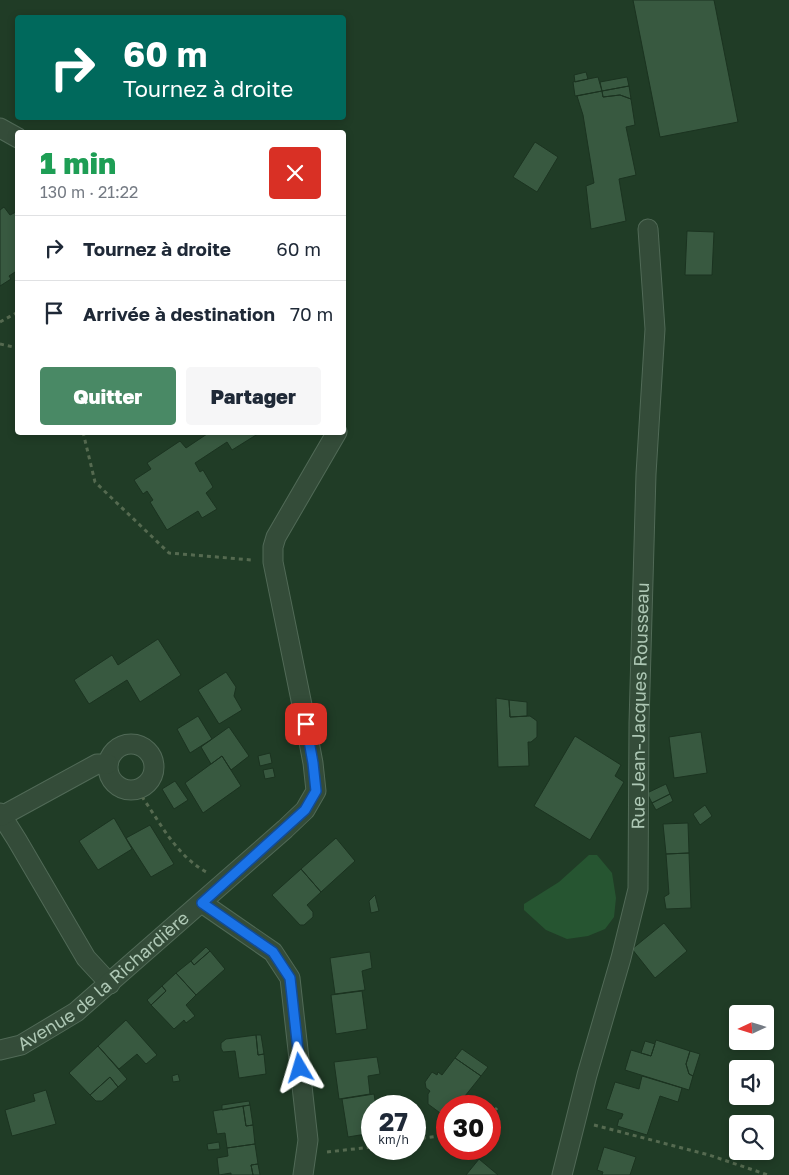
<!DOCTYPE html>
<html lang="fr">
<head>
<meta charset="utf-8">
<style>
  body { margin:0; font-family:"Golos Text",sans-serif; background:#f6f6f7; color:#1f2937; height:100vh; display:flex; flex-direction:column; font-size:19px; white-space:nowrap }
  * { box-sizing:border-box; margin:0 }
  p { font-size:16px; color:#747a83 }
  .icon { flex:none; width:28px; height:28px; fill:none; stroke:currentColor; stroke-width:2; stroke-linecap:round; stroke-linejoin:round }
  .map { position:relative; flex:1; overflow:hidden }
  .details { position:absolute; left:15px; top:130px; width:331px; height:305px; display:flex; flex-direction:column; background:#fff; border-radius:5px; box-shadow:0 2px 8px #0003 }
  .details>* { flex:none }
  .banner { position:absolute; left:15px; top:15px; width:331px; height:105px; border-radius:5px; box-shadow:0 2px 8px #0003; background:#00695c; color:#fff; overflow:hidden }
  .needle { width:32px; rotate:266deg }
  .buttons { position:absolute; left:729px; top:1005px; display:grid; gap:10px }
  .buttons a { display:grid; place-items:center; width:45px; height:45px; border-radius:5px; background:#fff; box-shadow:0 2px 8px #0003; font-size:25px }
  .speed { position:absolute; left:361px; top:1095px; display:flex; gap:10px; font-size:25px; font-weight:700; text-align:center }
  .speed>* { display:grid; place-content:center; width:65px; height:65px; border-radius:50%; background:#fff; box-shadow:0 2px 8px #0003; line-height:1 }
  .speed small { font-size:12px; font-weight:400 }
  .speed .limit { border:8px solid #d22; background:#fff; color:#111 }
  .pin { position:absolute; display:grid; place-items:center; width:42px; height:42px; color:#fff; margin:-21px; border-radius:10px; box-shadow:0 2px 8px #0006 }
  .me { position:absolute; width:55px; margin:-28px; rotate:353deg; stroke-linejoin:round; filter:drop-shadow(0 0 4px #0008) }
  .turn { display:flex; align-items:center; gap:18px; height:105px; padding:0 25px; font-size:22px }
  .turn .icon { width:65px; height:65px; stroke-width:2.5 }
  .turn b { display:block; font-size:35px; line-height:42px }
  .round { display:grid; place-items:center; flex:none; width:52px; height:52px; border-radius:5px; background:#f6f6f7 }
  .summary { display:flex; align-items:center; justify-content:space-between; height:85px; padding:0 25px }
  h1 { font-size:30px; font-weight:800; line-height:38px; color:#1e9e55 }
  .button { display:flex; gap:10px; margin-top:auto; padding:10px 25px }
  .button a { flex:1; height:58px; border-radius:5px; background:#498965; color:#fff; font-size:20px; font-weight:800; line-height:58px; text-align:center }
  .button a+a { background:#f6f6f7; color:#1f2937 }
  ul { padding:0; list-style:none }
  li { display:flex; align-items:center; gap:15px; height:65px; padding:0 25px; border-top:1px solid #e0e1e3 }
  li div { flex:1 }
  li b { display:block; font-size:19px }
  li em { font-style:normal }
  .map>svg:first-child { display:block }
</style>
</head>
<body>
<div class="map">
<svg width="789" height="1175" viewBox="0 0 789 1175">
  <rect width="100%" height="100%" fill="#203c26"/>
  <!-- water -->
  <path fill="#265531" d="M589,855H597L612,873L616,898L614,917L605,929L588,936L567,939L546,930L524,910V904L559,882Z"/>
  <!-- building -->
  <path fill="#385940" stroke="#1b3320" d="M633,0H714L738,122L660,137Z
    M586,72L588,79L575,82L574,75Z
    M598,77L602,91L575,96L573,82Z
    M627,77L629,86L602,91L600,82Z
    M629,86L631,99L620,95L603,97L602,91Z
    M602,91L603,97L620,95L631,99L635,125L626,127L636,175L619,179L626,221L591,229L586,186L594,183L583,115L577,96Z
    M535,142L558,157L537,192L513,177Z
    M4,207L10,215L18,211V270L9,276L11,279L0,286V210Z
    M687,231L714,232L712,275H685Z
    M210,432H261L232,450L227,442L195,463L200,472L203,470L213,487L206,493L217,509L202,518L198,511L167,530L150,502L153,500L147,491L143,494L134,480L151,469L147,463L180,441L186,448Z
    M158,639L181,675L140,702L127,680L89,704L74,680L112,655L118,665Z
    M226,672L236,687L234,696L242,710L219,724L198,690Z
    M496,698L509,700L510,717L530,716L537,721V737L531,742H528L529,766L498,767Z
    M509,700L527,702V716L510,717Z
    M198,716L212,739L190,753L177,729Z
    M229,727L249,756L231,770L222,756L211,764L201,747Z
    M701,732L707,773L674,778L669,737Z
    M575,736L621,765L615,776L624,782L590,840L534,806Z
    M270,753L272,763L260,766L258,756Z
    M222,756L241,786L203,813L185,783Z
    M273,768L275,777L265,779L263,770Z
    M175,781L188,800L174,809L162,789Z
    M666,784L670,794L652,803L647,793Z
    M670,794L673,801L656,810L652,803Z
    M705,805L712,816L700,825L693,814Z
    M114,818L132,849L98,870L79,841Z
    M688,823L689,853L666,854L663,824Z
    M150,825L174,864L151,877L126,838Z
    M336,838L355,861L321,892L301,869Z
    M689,853L691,908L666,909L664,897L669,894L666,854Z
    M301,869L321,892L307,905L313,912V917L304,925H300L272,895Z
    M375,895L379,911L371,913L369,901Z
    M664,923L687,951L655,978L632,949Z
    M206,947L210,951L194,965L191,961Z
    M210,951L225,969L196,995L176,973L191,961L194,965Z
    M370,952L372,968L362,971L365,990L335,994L330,958Z
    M176,973L196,995L186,1005L195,1016L186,1023L184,1020L174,1029L151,1005L166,991L162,986Z
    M162,986L166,991L151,1005L147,1000Z
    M362,991L367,1029L336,1034L331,995Z
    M126,1020L157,1055L146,1064L137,1054L119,1069L98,1046Z
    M256,1035L258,1055L264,1054L266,1074L239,1078L235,1051L223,1052L221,1048V1043L226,1039Z
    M256,1035H261L264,1054L258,1055Z
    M656,1040L690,1051L686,1064L689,1074L693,1076L689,1090L625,1070L631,1050L651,1056Z
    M645,1041L655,1044L651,1056L641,1053Z
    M98,1046L127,1079L118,1087L110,1077L90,1095L69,1073Z
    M462,1049L488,1067L481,1076L455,1058Z
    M690,1051L700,1054L693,1076L689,1074L686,1064Z
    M377,1057L380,1074L368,1076L370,1094L339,1099L334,1062Z
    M455,1058L481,1076L457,1106H448L447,1118L428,1104V1094L430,1091L426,1088L425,1082L432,1072L437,1075L438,1072L442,1075Z
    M178,1074L180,1081L173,1082L172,1076Z
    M642,1076L682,1088L678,1102L660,1096L647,1135L617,1126L619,1119H621L623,1114L606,1109L615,1082L639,1089Z
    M110,1077L118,1087L102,1101H96L90,1095Z
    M46,1090L56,1124L12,1136L5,1110L35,1101L33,1094Z
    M374,1094L376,1106H372V1133L348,1137L342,1099Z
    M249,1101L250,1105L222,1110V1105Z
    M250,1105L253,1125L246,1126L243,1106Z
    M243,1106L246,1126L253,1125L255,1144L227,1148L225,1133L217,1134L213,1111Z
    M219,1142L220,1149L208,1150L207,1144Z
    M255,1144L258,1164L251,1165L253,1175H231V1173L219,1175L217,1158L228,1156L227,1148Z
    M604,1147L636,1157L630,1175H602L603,1172L597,1170Z
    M479,1159L498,1175H466Z
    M258,1164L260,1175H253L251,1165Z"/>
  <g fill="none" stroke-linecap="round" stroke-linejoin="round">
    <defs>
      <g id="street">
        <path d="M0,128L18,138"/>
        <circle cx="131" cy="767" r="23"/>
        <path d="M0,813L17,840L86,958L110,984"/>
        <path d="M2,816L97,764H108"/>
        <path d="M202,903L273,952L290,978L308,1140L303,1175"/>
        <path id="s1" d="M0,1050L21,1045L76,1012L285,829L305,810L316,791L313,763L302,705L273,562V547L276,537L337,432"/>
        <path id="s2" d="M562,1175L587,1075L621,958L638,889L639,723L646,474L655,329L648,229"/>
      </g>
    </defs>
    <!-- street casing -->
    <use href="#street" stroke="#516a57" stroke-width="21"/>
    <!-- path -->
    <path stroke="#556a50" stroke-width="3" stroke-dasharray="4 4" stroke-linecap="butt" d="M0,322L18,312
      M0,344L18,348
      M83,432L95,482L169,553L252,560
      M137,790C159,819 173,853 206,872
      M490,1115L497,1108
      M594,1125L709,1155L768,1175
      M415,1143L424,1138L448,1135
      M327,1152L372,1147"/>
    <!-- street -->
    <use href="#street" stroke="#344c39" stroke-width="19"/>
  </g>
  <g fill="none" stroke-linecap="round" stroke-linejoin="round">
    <defs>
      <path id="route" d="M300,1068L290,978L273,952L202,903L305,810L316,791L313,763L306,724"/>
    </defs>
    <!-- route casing -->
    <use href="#route" stroke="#114b97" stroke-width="12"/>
    <!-- route -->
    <use href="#route" stroke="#1a73e8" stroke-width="9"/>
  </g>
  <g text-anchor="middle" stroke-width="5" stroke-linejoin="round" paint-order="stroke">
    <!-- street labels -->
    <g font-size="18" fill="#aec8b5" stroke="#19311e">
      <text dy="6" stroke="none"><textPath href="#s2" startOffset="479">Rue Jean-Jacques Rousseau</textPath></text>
      <text dy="6" stroke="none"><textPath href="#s1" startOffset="126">Avenue de la Richardière</textPath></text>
    </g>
  </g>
</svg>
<div class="buttons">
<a><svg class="needle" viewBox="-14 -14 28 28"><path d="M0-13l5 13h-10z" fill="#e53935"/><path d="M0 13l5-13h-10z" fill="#747a83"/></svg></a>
<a><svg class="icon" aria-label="sound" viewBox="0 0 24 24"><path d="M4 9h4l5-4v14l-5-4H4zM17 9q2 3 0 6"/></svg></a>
<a><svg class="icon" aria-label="search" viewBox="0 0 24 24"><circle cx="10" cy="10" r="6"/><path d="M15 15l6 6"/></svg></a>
</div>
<div class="speed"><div>27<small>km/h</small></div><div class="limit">30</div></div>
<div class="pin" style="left:306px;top:724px;background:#d93025"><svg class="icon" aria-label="arrive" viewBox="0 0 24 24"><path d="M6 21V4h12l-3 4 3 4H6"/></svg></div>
<svg class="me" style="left:300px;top:1068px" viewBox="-20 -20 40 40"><path d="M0-17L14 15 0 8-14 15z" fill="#1a73e8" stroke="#fff" stroke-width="4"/></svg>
<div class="banner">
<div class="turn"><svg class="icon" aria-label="right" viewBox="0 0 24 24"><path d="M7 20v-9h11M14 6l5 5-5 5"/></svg><div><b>60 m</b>Tournez à droite</div></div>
</div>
<section class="details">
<div class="summary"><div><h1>1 min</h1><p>130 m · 21:22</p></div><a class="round" style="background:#d93025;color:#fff"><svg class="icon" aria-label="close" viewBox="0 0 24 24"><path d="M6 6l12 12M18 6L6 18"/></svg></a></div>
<ul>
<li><svg class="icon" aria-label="right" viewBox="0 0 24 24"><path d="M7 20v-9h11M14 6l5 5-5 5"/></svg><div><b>Tournez à droite</b></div><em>60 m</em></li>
<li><svg class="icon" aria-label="arrive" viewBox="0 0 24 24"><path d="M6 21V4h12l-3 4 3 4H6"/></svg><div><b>Arrivée à destination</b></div><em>70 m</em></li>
</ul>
<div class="button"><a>Quitter</a><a>Partager</a></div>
</section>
</div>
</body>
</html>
